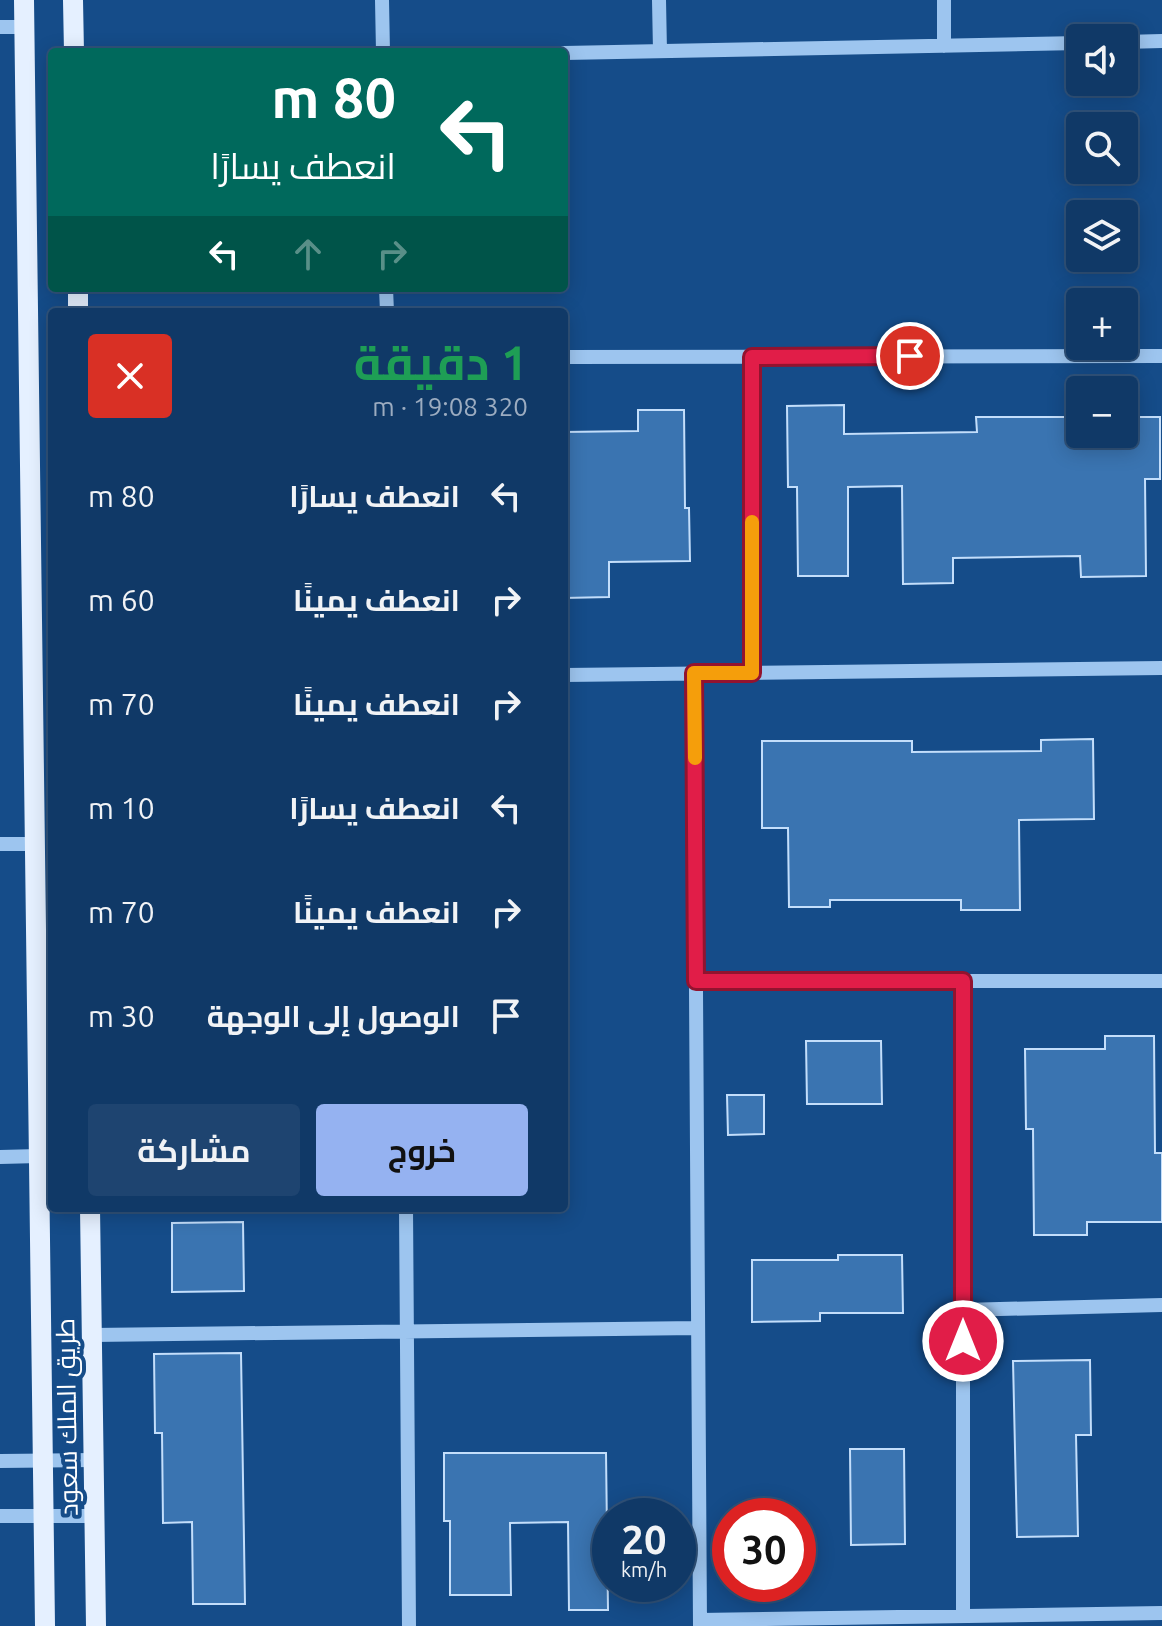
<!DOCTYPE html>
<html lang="ar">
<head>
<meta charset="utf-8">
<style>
  body { margin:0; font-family:Ubuntu,Cairo,sans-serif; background:#1e4470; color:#f1f3f6; direction:rtl; height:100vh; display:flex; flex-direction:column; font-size:30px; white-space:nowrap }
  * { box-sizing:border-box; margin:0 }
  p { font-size:26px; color:#9cacc0 }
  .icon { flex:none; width:44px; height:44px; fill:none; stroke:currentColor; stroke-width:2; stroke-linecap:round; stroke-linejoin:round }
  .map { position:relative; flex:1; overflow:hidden; direction:ltr }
  .panel { position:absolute; left:48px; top:308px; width:520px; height:904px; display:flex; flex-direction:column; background:#103967; border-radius:8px; box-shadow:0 4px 20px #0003,0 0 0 2px #30537b; direction:rtl }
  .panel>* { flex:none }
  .guide { position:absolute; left:48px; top:48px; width:520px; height:244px; border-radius:8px; box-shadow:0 4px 20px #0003,0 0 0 2px #30537b; direction:rtl; background:#00695c; color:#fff; overflow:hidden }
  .tools { position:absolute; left:1066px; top:24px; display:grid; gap:16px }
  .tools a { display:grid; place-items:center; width:72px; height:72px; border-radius:8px; background:#103967; box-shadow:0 4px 20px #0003,0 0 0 2px #30537b; font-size:40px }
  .speed { position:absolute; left:592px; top:1498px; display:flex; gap:16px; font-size:40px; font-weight:700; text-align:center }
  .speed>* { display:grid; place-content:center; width:104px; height:104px; border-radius:50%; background:#103967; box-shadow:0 4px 20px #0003,0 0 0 2px #30537b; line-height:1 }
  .speed small { font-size:20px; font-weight:400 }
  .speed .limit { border:12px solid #d22; background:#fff; color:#111 }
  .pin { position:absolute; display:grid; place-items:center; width:68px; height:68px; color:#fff; margin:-34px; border:4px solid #fff; border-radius:50%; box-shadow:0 2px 8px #0007 }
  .me { position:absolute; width:88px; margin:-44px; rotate:0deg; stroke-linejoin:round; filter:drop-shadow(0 0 6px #0008) }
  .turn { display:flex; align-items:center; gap:28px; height:168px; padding:0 40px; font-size:36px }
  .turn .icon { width:104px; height:104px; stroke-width:2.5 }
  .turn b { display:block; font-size:56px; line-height:68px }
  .lanes { display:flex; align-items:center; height:76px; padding:0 40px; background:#0003; justify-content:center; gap:40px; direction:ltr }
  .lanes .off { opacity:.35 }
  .round { display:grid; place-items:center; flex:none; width:84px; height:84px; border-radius:8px; background:#1e4470 }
  .head { display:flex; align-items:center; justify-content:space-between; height:136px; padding:0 40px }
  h1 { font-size:48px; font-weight:700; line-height:60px; color:#1e9e55 }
  .cta { display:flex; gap:16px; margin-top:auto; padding:16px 40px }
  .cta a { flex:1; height:92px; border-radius:8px; background:#95b2f1; color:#111; font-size:32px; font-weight:700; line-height:92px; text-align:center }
  .cta a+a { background:#1e4470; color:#f1f3f6 }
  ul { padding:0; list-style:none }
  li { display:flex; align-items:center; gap:24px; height:104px; padding:0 40px }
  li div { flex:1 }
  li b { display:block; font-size:30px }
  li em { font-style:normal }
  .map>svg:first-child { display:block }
</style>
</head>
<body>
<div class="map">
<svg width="1162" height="1626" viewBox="0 0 1162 1626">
  <rect width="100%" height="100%" fill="#154c89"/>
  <!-- building -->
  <path fill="#3a74b1" stroke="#c3defb" stroke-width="2" d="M844,405V434L977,432L976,417H1080V434H1124V417H1160V479H1145L1146,576L1081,577L1080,556L953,558V583L903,584L902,486L848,487V576H798L797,487H788L787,406Z
    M638,410H684L685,508H689L690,561L609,562V597L564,598V432L638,431Z
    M1093,739L1094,819L1019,820L1020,910H961V900H830V907H789L788,828H762V741H912V752L1041,751V740Z
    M1105,1036H1154L1155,1153H1162V1222H1087V1235H1034L1033,1129H1026L1025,1049H1105Z
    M806,1041H881L882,1104H807Z
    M727,1095H764V1134L728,1135Z
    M243,1222L244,1291L172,1292V1223Z
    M838,1255H902L903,1313H820V1321L752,1322V1260H838Z
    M241,1353L245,1604H193L192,1522L163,1523L162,1433H155L154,1354Z
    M1090,1360L1091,1435H1076L1078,1536L1017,1537L1013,1361Z
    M850,1449H904L905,1544L851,1545Z
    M444,1453H606L608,1610H569L568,1522L510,1523L511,1595H450V1521H444Z"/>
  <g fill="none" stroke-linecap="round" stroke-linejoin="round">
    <!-- minor -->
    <path stroke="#9dc5ef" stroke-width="14" d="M382,0L383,52
      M659,0L660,51
      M944,0V46
      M0,27H25
      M1124,42L1162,41
      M564,53L1080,43
      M386,288L387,312
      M564,357L1162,356
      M752,357V673
      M694,673L700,1626
      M564,675L1162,668
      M0,844H35
      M696,981H1162
      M963,981V1616
      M0,1157L39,1156
      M406,1208L409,1626
      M963,1310L1162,1305
      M92,1335L698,1328
      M0,1461L94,1460
      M0,1516H94
      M700,1620L1162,1613"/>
    <!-- major -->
    <path stroke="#e5f0ff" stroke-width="20" d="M24,0L45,1626
      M73,0L74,52
      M78,288V312
      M90,1208L96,1626"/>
  </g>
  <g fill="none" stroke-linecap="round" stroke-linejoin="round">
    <defs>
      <path id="route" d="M910,356L752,357V673H694L696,981H963V1341"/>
    </defs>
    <!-- route casing -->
    <use href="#route" stroke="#92132f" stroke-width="20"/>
    <!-- route -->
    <use href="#route" stroke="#e11d48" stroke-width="14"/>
    <!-- slow -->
    <path stroke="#f59e0b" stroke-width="14" d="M695,758L694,673H752V522"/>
  </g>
  <g text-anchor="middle" stroke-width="8" stroke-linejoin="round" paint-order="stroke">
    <!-- street labels -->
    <g font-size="26" fill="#fff" stroke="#154c89">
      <text transform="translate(67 1417) rotate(-91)" y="9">طريق الملك سعود</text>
    </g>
  </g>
</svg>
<div class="tools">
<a><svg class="icon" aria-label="sound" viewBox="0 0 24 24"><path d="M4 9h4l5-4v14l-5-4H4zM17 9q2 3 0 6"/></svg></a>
<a><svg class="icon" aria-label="search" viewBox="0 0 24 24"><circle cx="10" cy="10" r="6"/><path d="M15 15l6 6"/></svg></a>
<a><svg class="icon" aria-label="layers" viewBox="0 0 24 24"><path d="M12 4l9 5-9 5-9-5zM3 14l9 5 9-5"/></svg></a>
<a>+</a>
<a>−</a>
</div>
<div class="speed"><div>20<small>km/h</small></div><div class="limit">30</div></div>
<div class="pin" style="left:910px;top:356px;background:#d93025"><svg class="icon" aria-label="arrive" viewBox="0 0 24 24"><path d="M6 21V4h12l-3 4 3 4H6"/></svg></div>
<svg class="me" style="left:963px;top:1341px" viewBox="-20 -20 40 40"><circle r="17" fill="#e11d48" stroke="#fff" stroke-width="3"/><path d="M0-11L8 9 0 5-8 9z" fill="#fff"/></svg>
<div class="guide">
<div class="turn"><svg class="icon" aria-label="left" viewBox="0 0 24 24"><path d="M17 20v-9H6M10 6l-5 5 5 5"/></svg><div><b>80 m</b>انعطف يسارًا</div></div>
<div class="lanes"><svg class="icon" aria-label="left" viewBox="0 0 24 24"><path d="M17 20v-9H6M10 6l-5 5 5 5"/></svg><svg class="icon off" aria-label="ahead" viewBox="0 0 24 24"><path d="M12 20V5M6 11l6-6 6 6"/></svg><svg class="icon off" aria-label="right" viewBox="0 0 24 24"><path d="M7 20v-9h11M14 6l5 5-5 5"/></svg></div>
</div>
<section class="panel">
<div class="head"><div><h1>1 دقيقة</h1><p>320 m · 19:08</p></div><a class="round" style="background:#d93025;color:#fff"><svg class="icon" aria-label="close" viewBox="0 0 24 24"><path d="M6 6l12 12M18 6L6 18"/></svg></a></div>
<ul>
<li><svg class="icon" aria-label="left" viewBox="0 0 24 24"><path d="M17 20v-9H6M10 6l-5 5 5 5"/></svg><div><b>انعطف يسارًا</b></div><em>80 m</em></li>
<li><svg class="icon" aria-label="right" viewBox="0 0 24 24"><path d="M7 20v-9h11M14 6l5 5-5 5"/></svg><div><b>انعطف يمينًا</b></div><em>60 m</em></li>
<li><svg class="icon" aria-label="right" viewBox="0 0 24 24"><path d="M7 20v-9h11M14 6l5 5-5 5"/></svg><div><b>انعطف يمينًا</b></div><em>70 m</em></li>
<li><svg class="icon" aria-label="left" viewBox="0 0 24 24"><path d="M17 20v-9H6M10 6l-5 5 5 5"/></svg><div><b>انعطف يسارًا</b></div><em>10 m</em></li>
<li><svg class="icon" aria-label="right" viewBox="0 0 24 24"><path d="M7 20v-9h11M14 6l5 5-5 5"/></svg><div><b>انعطف يمينًا</b></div><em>70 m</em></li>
<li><svg class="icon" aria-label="arrive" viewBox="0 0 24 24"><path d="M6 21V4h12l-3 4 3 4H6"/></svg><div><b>الوصول إلى الوجهة</b></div><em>30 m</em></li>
</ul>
<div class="cta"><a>خروج</a><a>مشاركة</a></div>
</section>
</div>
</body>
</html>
